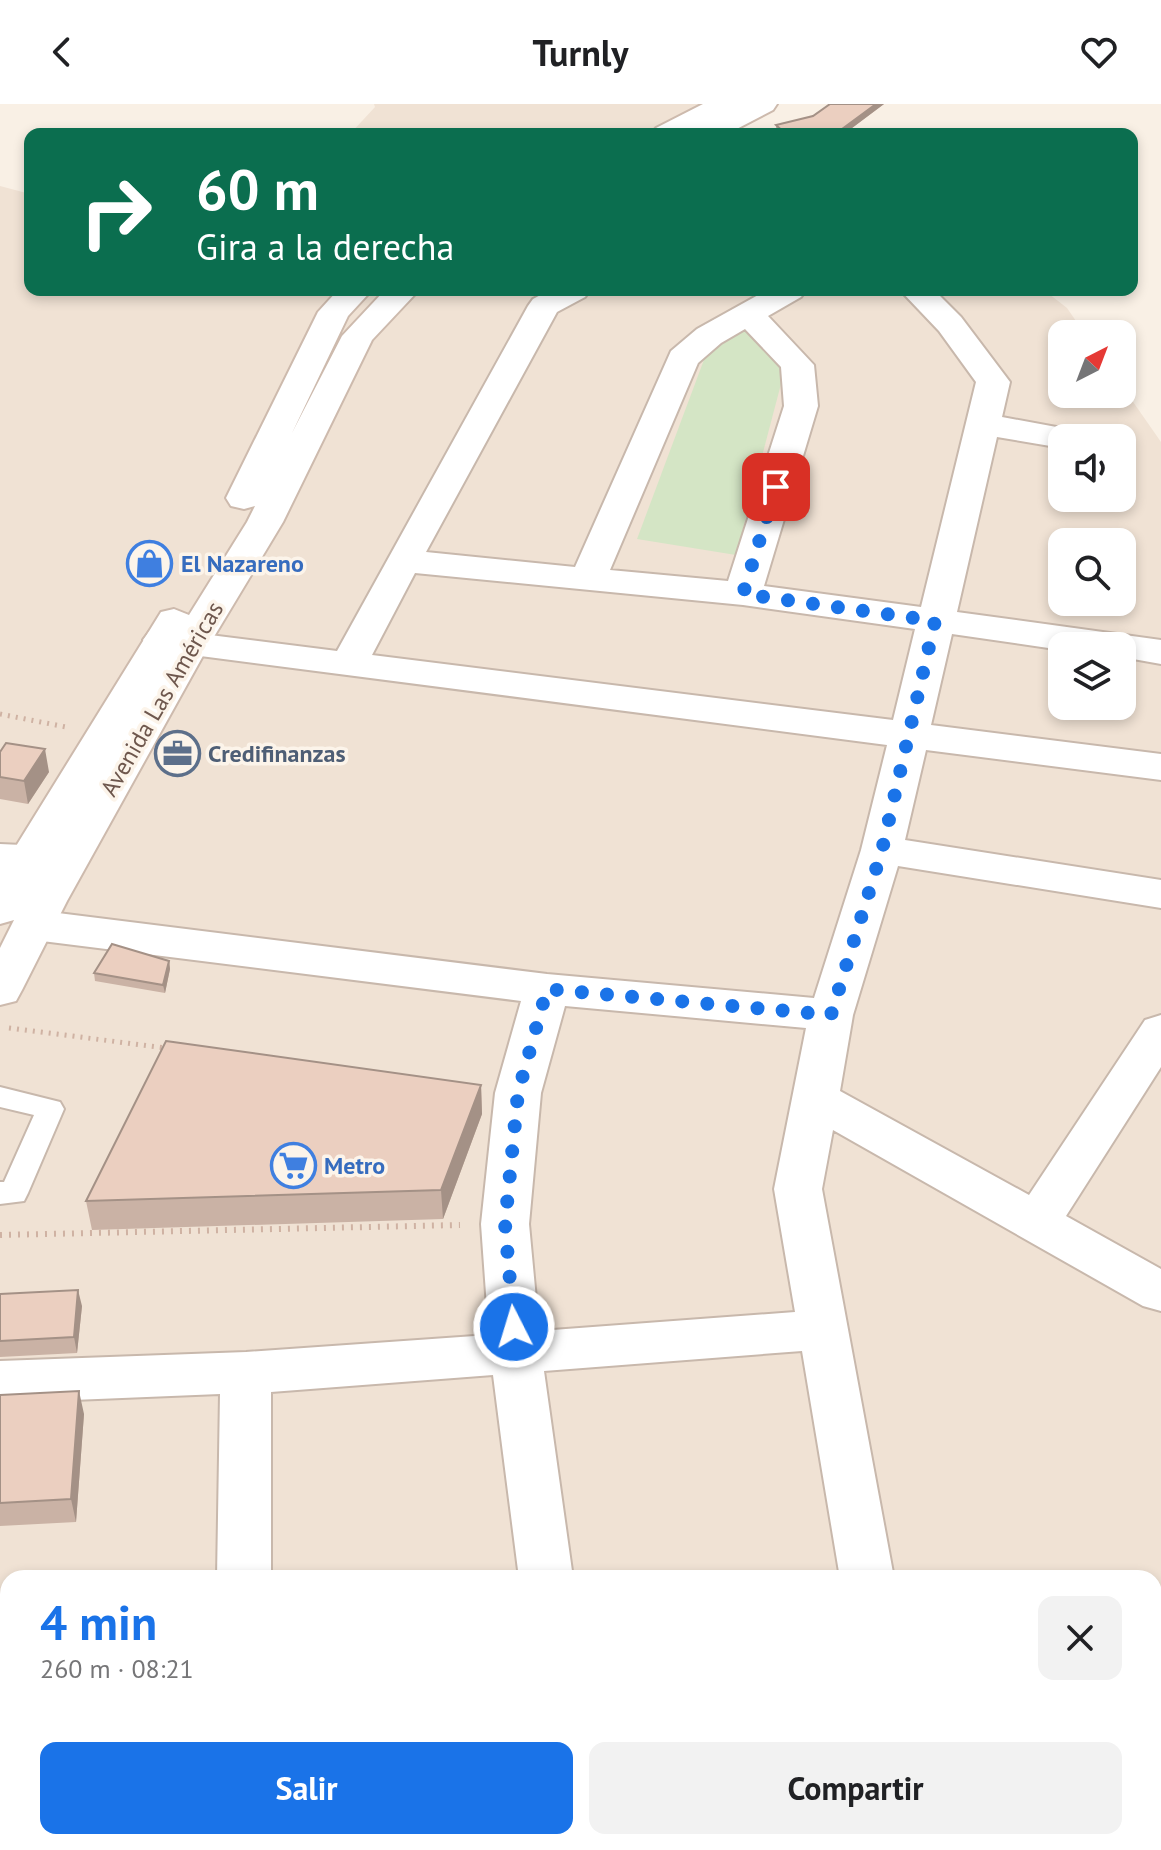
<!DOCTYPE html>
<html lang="es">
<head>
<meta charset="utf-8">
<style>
  body { margin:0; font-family:"PT Sans",sans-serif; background:#f2f2f2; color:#202124; height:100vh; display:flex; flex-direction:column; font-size:30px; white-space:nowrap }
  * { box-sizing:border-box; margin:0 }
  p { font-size:26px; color:#757577 }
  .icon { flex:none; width:44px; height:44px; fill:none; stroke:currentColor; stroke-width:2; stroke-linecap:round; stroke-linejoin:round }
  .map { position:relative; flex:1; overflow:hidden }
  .details { position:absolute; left:0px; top:1466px; width:1162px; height:280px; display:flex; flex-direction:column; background:#fff; border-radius:24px 24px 0 0; box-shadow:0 4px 12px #0003 }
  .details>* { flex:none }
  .top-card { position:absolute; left:24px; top:24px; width:1114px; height:168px; border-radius:16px; box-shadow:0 4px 12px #0003; background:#0b6e4f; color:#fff; overflow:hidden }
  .needle { width:52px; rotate:42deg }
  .tools { position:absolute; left:1048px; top:216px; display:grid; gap:16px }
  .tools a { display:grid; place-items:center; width:88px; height:88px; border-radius:16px; background:#fff; box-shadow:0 4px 12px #0003; font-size:40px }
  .pin { position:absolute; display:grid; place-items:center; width:68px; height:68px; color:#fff; margin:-34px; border-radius:16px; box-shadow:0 4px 12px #0006 }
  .me { position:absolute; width:88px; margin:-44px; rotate:355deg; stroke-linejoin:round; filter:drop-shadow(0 0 6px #0008) }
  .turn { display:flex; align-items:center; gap:28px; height:168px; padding:0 40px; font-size:36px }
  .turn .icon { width:104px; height:104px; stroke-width:2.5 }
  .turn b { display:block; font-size:56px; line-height:68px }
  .round { display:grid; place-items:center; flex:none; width:84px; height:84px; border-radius:16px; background:#f2f2f2 }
  .overview { display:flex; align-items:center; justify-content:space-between; height:136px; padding:0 40px }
  h1 { font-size:48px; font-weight:600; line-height:60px; color:#1a73e8 }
  .primary-button { display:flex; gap:16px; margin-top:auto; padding:16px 40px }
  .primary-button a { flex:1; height:92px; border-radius:16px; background:#1a73e8; color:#fff; font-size:32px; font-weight:600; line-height:92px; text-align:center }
  .primary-button a+a { background:#f2f2f2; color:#202124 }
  header { display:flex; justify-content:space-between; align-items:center; height:104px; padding:0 40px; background:#fff; font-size:36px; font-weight:600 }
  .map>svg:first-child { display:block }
</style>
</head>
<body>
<header><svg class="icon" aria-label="back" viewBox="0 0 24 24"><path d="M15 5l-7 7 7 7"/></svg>Turnly<svg class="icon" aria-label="heart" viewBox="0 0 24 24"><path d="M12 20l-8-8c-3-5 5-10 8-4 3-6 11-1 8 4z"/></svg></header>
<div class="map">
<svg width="1161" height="1746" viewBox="0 0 1161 1746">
  <rect width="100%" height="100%" fill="#f9f0e5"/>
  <!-- residential -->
  <path fill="#f0e2d4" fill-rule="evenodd" d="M374,0H772L708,30H350L375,3Z
    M0,82L30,90V186H1044L1067,204L1085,230H1062V290H1122V282L1161,338V1746H0ZM1062,334H1122V394H1062ZM1062,438H1122V498H1062ZM1062,542H1122V602H1062ZM8,1474H1154V1738H8Z"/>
  <!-- green -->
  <path fill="#d4e5c5" d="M751,219L786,261L736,451L637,435L705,253Z"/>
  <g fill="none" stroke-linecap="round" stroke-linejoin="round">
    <defs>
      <path id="lane" d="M0,983L60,998L64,1005L28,1089L24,1097L0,1100V1078H4L34,1011L0,1003Z
        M1154,1552H1161V1582H1154Z"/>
      <path id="street" d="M550,186H590L585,193L557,208L426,448L575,463L671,247L697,225L767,186H806L801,193L768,212L814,261L818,302L764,482L921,503L976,278L939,227L900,186H934L961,213L1010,278L1002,313L1078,327L1083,334H1062V344L997,333L957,508L1161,536V560L1122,553V542H1062V546L952,530L931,621L1161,650V676L926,646L905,736L1161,776V804L898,762L853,911L840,987L1029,1091L1145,916L1161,911V963L1066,1112L1161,1165V1207L1143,1202L833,1026L822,1085L894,1474H840L802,1247L544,1267L573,1474H519L493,1271L271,1288V1474H217L220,1290L0,1299V1257L246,1248L489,1231L481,1120L495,989L521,897L34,836L19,831L12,821L19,811L34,806L547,870L814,894L861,746L887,641L162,547L149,544L143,536L149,528L162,525L337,547L528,202L533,195ZM745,225L781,263L784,302L728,477L610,466L698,259L721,239ZM415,469L743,501L915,525L893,616L372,551ZM565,902L806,924L774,1085L795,1208L539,1227L529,1120L541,989Z
        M0,740L67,743L82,747L88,757L82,767L67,771L0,768Z
        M212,1738H272V1746H212Z
        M551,1738H611L612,1746H552Z
        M884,1738H944L945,1746H885Z"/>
      <path id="secondary" d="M703,0H777L773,6L727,30H651L656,24Z
        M338,186H372L348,212L292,329L342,232L385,186H419L372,236L283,418L209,541L67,797L22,886L16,897L0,901V844L14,816L0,820V768L161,508L174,505L189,511L247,418L255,402L244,405L231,402L226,394L318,208Z"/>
    </defs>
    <!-- lane casing -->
    <use href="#lane" stroke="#c8b8ac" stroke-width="4"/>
    <!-- street casing -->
    <use href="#street" stroke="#c8b8ac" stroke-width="4"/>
    <!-- secondary casing -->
    <use href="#secondary" stroke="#cdbaad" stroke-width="4"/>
    <!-- path-far1 -->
    <path stroke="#cfb2a3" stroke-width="5" stroke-dasharray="2 6" stroke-linecap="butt" d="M0,610L66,623
      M9,924L166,944"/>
    <!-- path -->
    <path stroke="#cfb2a3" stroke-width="6" stroke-dasharray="2 7" stroke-linecap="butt" d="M0,1131L460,1121"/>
    <!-- lane -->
    <use href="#lane" fill="#fff" fill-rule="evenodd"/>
    <!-- street -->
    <use href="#street" fill="#fff" fill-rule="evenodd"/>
    <!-- secondary -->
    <use href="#secondary" fill="#fff" fill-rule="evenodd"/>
  </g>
  <!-- wall -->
  <path fill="#cab2a5" d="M830,0H884L844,30H778L776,28V21L813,12Z
    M0,648L49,668L28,700L0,695Z
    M169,857L170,865L165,889L95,877L94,869Z
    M481,981L482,1010L443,1115L92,1126L86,1097Z
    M0,1190L82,1202L77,1249L0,1253Z
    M0,1291L84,1310L76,1418L0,1422Z"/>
  <!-- shaded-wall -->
  <path fill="#a49186" d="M876,0H884L844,30H819Z
    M45,645L49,668L28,700L24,677Z
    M169,857L170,865L165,889L163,881Z
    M481,981L482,1010L443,1115L441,1086Z
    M78,1186L82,1202L77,1249L74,1233Z
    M79,1287L84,1310L76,1418L71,1395Z"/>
  <!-- building -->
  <path fill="#ebcfc0" stroke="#a49186" stroke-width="2" d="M830,0H876L842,25L819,30H786L776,21L813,12Z
    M6,639L45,645L24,677L0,673V648Z
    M112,840L169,857L163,881L94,869Z
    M166,937L481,981L441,1086L86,1097Z
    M78,1186L74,1233L0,1237V1190Z
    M79,1287L71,1395L0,1399V1291Z"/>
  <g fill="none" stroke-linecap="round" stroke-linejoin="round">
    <!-- route -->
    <path stroke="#1a73e8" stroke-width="14" stroke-dasharray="0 25.2" d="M514,1223L505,1120L518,989L547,885L831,911L882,746L935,517L743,490L776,383"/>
  </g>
  <!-- icons -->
  <defs>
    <symbol id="shop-ring" viewBox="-11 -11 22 22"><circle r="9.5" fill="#fcf4ea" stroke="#3f7fe0" stroke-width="1.5"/><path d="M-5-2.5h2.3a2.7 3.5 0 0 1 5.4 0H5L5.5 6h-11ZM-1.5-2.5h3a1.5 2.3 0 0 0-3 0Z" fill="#3f7fe0"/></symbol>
    <symbol id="office-ring" viewBox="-11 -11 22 22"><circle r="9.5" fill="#fcf4ea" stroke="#5c6f8a" stroke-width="1.5"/><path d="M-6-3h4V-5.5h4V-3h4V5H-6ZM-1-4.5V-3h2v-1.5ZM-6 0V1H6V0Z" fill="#5c6f8a"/></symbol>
    <symbol id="supermarket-ring" viewBox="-11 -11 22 22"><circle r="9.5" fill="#fcf4ea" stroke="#3f7fe0" stroke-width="1.5"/><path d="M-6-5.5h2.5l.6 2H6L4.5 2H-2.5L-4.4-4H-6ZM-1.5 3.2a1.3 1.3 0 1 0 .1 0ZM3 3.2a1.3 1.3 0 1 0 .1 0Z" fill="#3f7fe0"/></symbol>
  </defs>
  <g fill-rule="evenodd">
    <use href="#shop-ring" x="124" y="434" width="51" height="51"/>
    <use href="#office-ring" x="152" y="624" width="51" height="51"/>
    <use href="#supermarket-ring" x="268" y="1036" width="51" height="51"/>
  </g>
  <g text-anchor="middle" stroke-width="7" stroke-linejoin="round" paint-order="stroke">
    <!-- shop labels -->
    <g font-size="24" font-weight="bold" fill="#366cbe" stroke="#fcf4ea" text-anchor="start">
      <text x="181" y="468">El Nazareno</text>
      <text x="324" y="1070">Metro</text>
    </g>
    <!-- street labels -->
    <g font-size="24" fill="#6e574d" stroke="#fcf4ea">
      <text transform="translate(162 595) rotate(-60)" y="8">Avenida Las Américas</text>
    </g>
    <!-- service labels -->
    <g font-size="24" font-weight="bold" fill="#4e5e75" stroke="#fcf4ea" text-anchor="start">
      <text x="208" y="658">Credifinanzas</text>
    </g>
  </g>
</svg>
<div class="tools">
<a><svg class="needle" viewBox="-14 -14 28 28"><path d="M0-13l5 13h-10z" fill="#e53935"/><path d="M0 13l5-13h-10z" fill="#757577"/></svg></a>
<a><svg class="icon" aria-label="sound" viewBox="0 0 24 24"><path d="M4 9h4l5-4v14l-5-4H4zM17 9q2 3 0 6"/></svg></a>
<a><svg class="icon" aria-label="search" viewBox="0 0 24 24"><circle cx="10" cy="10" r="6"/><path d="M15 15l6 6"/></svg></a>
<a><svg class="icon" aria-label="layers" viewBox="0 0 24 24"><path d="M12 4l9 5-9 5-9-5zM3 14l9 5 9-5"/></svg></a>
</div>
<div class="pin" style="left:776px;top:383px;background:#d93025"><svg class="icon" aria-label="arrive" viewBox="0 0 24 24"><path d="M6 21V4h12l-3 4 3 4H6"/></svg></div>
<svg class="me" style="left:514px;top:1223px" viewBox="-20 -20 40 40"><circle r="17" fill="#1a73e8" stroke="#fff" stroke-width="3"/><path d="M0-11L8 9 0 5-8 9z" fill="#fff"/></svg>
<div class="top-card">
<div class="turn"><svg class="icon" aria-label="right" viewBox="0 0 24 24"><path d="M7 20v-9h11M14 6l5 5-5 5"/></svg><div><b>60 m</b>Gira a la derecha</div></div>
</div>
<section class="details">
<div class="overview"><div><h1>4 min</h1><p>260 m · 08:21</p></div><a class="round"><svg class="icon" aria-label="close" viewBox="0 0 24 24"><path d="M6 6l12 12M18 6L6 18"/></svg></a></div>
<div class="primary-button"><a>Salir</a><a>Compartir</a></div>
</section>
</div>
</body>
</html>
